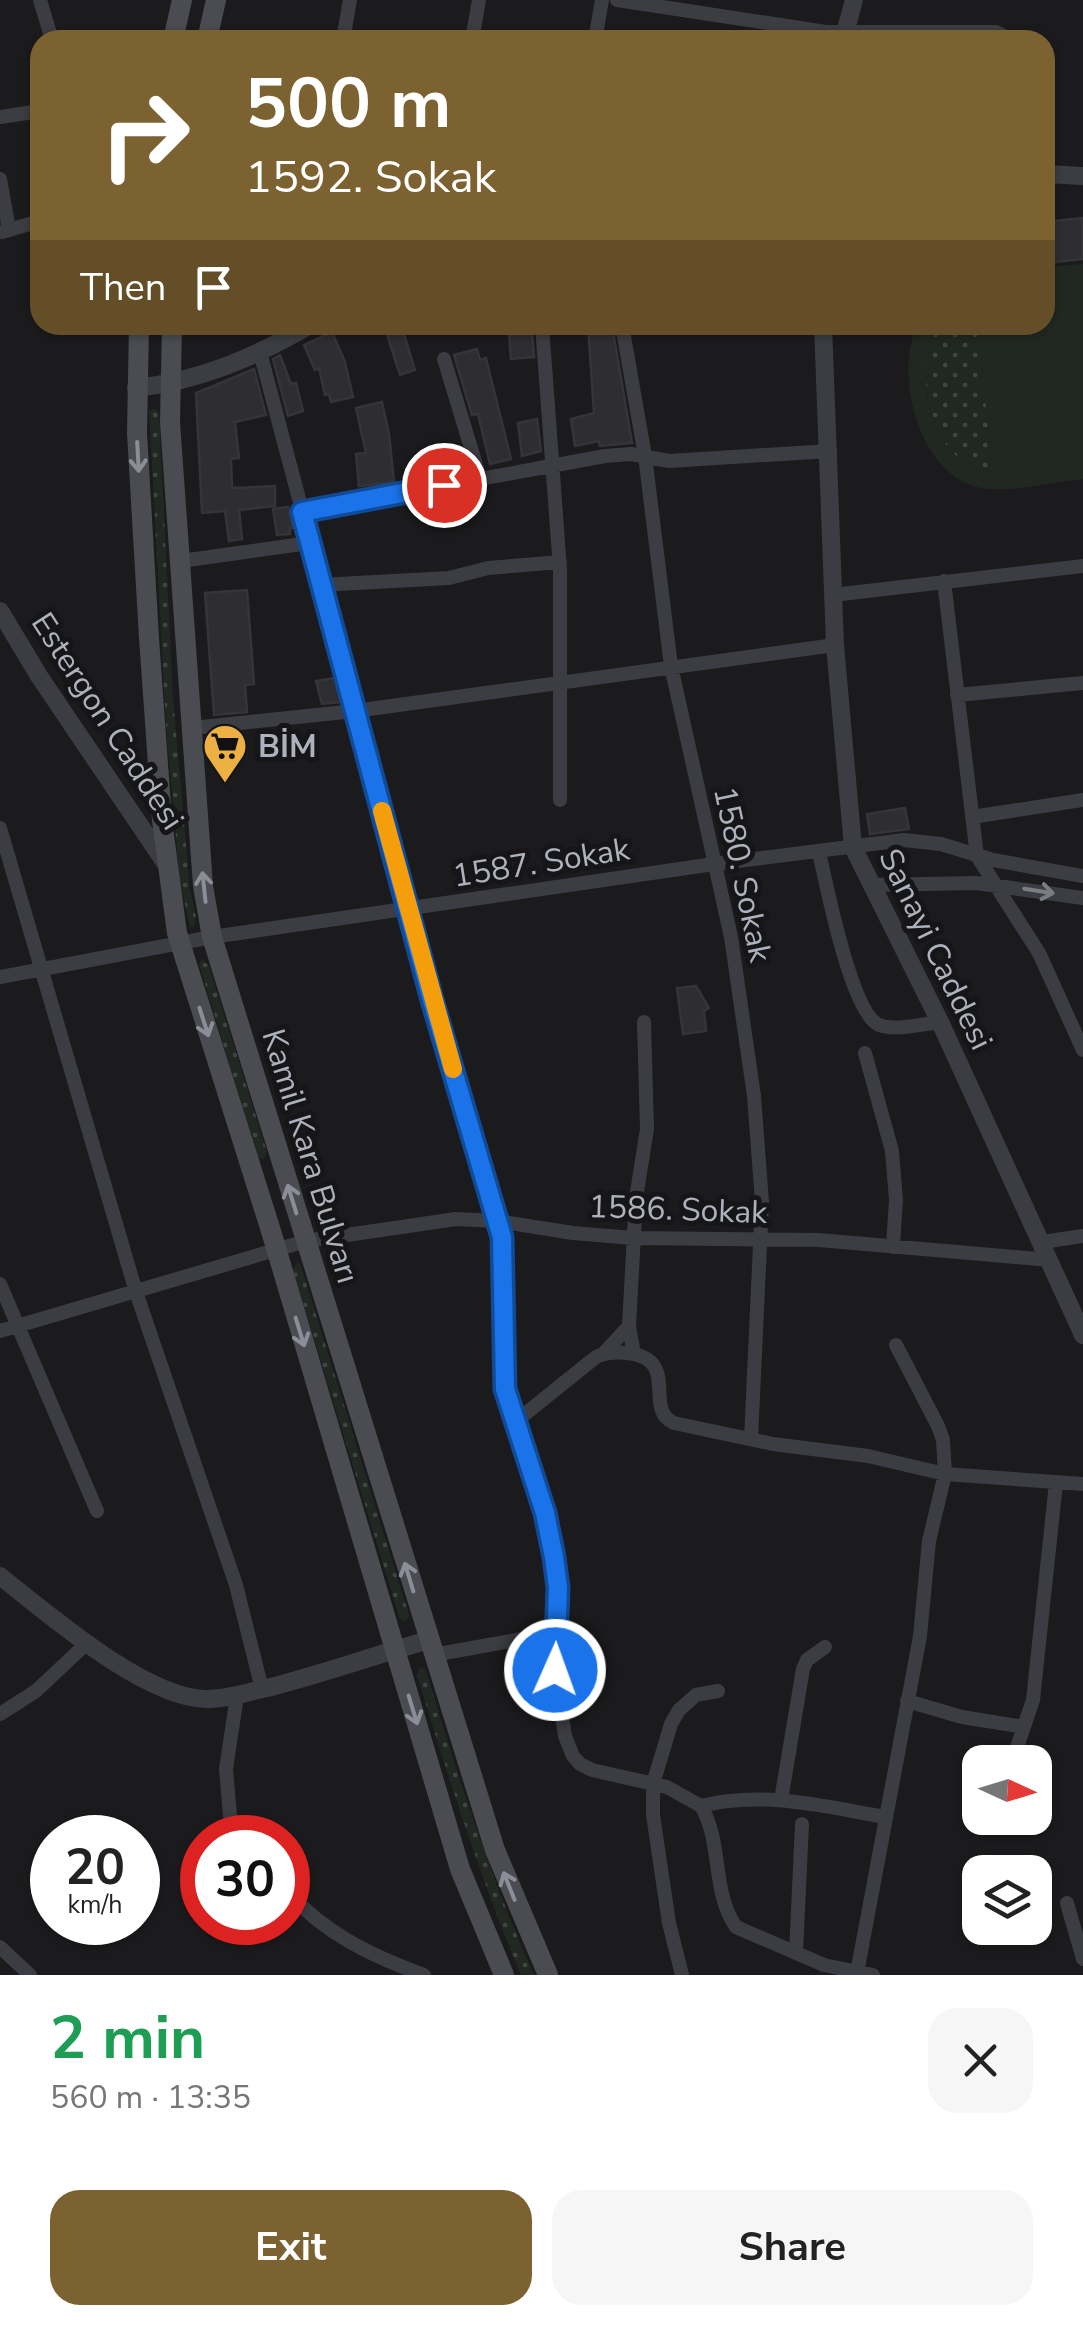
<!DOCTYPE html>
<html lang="en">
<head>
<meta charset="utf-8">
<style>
  body { margin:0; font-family:"Nunito Sans",sans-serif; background:#f6f6f6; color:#222; height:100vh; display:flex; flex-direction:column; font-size:38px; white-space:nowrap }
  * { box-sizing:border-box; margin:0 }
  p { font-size:32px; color:#767676 }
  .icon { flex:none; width:55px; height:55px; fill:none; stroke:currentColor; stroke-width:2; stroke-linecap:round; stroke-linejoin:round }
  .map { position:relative; height:1975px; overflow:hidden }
  .side { display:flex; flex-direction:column; background:#fff; flex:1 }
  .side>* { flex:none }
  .hud { position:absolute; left:30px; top:30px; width:1025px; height:305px; border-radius:30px; box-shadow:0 2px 8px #0004; background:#7d6231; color:#fff; overflow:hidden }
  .needle { width:65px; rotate:94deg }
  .controls { position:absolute; left:962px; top:1745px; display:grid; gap:20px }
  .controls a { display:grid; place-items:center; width:90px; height:90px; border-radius:20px; background:#fff; box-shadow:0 2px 8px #0004; font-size:50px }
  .speed { position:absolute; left:30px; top:1815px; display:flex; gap:20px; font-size:50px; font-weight:700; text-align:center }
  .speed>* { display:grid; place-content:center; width:130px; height:130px; border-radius:50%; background:#fff; box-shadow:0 2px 8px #0004; line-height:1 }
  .speed small { font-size:25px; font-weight:400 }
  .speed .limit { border:15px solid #d22; background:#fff; color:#111 }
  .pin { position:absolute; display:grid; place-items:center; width:85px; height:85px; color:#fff; margin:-42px; border:5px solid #fff; border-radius:50%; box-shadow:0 2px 10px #0007 }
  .me { position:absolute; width:110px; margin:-55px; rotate:2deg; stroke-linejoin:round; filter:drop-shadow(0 0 8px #0008) }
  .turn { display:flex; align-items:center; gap:35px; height:210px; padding:0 50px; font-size:45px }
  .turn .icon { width:130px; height:130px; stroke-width:2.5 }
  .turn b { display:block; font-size:70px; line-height:85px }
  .then { display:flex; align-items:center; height:95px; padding:0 50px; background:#0003; gap:20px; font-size:38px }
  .round { display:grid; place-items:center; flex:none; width:105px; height:105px; border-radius:30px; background:#f6f6f6 }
  .headline { display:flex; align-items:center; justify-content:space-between; height:170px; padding:0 50px }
  h1 { font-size:60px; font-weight:700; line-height:75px; color:#1e9e55 }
  .cta { display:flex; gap:20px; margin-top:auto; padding:20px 50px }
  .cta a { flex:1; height:115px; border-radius:30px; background:#7d6231; color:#fff; font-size:40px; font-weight:700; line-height:115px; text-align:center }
  .cta a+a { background:#f6f6f6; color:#222 }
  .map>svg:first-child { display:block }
</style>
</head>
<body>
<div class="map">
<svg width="1083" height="1975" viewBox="0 0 1083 1975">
  <defs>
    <pattern id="grass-dots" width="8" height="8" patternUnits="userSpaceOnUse" patternTransform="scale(2.5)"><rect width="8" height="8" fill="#212822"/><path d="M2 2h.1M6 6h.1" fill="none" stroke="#3f4540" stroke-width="1.8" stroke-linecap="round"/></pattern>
  </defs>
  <rect width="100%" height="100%" fill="#1b1b1d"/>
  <!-- grass -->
  <path fill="url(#grass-dots)" d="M939,325H976L994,471C928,467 911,373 939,325Z
    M156,409L159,413L173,698L190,890L196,917L194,927H190L180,882L166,725L149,410Z
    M202,959L209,966L267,1152L264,1159L259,1158L256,1153L203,977L199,964Z
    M297,1262L301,1266L409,1615L406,1622L400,1619L293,1270Z
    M420,1668L425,1669L427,1674C458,1777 490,1877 534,1975H521C480,1877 448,1777 417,1675Z"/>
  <!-- pitch -->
  <path fill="#212822" d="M1083,264V479C1053,482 1019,491 990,489C921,485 893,378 917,325H939C911,372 927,467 994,471L976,325H1045V267Z"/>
  <!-- building -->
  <path fill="#2e2e31" stroke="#353539" stroke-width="2.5" d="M1083,218V259L1045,263V222Z
    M384,325H401L415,370L400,375Z
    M588,325H612L632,443L600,446L599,441L575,446L571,419L594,413Z
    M332,332L345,362L353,397L331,402L329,394L325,395L319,368L315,370L304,345Z
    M532,333L534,357L511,359L509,335Z
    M477,349L480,360L486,358L511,459L490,464L478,414L472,415L454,355Z
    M280,355L291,384L296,383L303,411L288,416L273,359Z
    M254,369L266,415L235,422L239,458L231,459L232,488L275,486V506L239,510L242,539L229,541L225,511L202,513L196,393Z
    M382,402L389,434L394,482L359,486L356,454L366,453L356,408Z
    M537,419L541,451L522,456L518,423Z
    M288,507L293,528H290V534L277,535L273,509Z
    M247,590L254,684L245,685L247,712L214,715L205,593Z
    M336,678L342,702L322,704L316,681Z
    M905,808L909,829L870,834L867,814Z
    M696,986L709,1008L704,1011L706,1031L683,1034L677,988Z"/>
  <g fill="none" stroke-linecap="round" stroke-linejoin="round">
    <!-- minor -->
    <path stroke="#3c3d42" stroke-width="14" d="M40,0L52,40
      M617,0L826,32H996L1011,40
      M343,40L350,0
      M472,40L479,0
      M595,40L602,0
      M0,117L40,111
      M0,179L9,230
      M2,232L40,221
      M542,325L560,569V800
      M622,325L645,456L671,666L731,937L754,1096L762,1202L751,1439
      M260,352L432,999L502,1237L505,1389L545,1513L554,1557L558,1588L555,1670L565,1736L573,1756L580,1764L592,1770L667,1787L701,1806C723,1843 711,1891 736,1927L824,1965L873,1975
      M444,359L480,478
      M301,512L605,456L631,454L669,461L830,451
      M181,561L309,543
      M944,581L977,856L1039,953L1083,1050
      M320,585L449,578L488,568L560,562
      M833,595L1083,566
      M957,695L1083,683
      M192,728L355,711L835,645
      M972,817L1083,800
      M0,828L136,1292L236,1585L262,1689
      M819,852C826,883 851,1013 879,1025C895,1031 923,1024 940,1022
      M872,885L976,883L1083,898
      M0,977L212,937L714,864L904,840L941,844L993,860L1083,876
      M865,1053L892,1151L896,1200L893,1247
      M1042,1242L1083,1236
      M0,1284L97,1511
      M629,1326L636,1198L647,1129L644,1022
      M0,1331L306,1241L456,1219L497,1221L573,1233L633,1238L819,1240L1050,1260
      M604,1353L629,1326L634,1354
      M515,1422L596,1357C606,1352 616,1352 627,1353C682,1359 642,1409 674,1423L773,1444L868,1456L945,1474L1083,1484
      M433,1655L555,1633
      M237,1696L226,1769L230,1816L243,1838
      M907,1701L962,1717L1024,1727
      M0,1714L36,1691L87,1643
      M1012,1762L1033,1700L1056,1483
      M781,1800L803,1669L807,1660L825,1647
      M701,1806C762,1790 826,1807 886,1817
      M288,1892C325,1934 372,1956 424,1975
      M1067,1903L1083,1959
      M0,1947L30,1975
      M796,1953L802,1824
      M857,1973L920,1636L929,1541L945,1474L943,1440L938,1426L896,1345
      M682,1975L669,1923L653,1815V1784L671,1724L679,1710L696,1695L718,1691"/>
    <!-- tertiary -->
    <path stroke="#3c3d42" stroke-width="18" d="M843,40L854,0
      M1045,174L1083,176
      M823,325L835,645L853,847L940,1022L1083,1335
      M136,388C200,381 255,357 310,325
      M0,611L39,676L166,864
      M0,1576C48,1614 146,1699 207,1699C228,1699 248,1692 267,1688C322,1674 375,1655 429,1640"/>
    <!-- secondary -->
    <path stroke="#4a4c52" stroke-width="20" d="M173,40L182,0
      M207,40L216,0
      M139,325L137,433L149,638L162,820L177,933L271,1231L460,1869L504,1975
      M172,325L170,422L203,886L212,937L495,1850L548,1975"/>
  </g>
  <!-- one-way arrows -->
  <defs><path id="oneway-shaft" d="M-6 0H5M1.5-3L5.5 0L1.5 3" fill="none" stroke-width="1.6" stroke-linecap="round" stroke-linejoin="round" transform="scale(2.5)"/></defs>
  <g stroke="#8b8e97">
    <use href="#oneway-shaft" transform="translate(138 457) rotate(87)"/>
    <use href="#oneway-shaft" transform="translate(204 887) rotate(-96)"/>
    <use href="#oneway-shaft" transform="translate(204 1022) rotate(72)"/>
    <use href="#oneway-shaft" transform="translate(292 1199) rotate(-107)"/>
    <use href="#oneway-shaft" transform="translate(300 1332) rotate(73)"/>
    <use href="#oneway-shaft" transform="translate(409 1577) rotate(-107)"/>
    <use href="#oneway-shaft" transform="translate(413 1710) rotate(73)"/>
    <use href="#oneway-shaft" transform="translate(509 1886) rotate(-112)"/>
  </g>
  <use stroke="#7b7d85" href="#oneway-shaft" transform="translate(1039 891) rotate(9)"/>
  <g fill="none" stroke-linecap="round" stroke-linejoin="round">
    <defs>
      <path id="route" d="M444,485L302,512L432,1000L502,1237L505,1389L545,1513L554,1557L558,1588L555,1670"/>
    </defs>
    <!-- route casing -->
    <use href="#route" stroke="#114b97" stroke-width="25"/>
    <!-- route -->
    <use href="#route" stroke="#1a73e8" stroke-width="18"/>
    <!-- slow -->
    <path stroke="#f59e0b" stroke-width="18" d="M382,811L453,1069"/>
  </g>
  <!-- icons -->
  <defs>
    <symbol id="supermarket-pin" viewBox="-11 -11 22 30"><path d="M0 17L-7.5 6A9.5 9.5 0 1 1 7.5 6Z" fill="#ecb043" stroke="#161618"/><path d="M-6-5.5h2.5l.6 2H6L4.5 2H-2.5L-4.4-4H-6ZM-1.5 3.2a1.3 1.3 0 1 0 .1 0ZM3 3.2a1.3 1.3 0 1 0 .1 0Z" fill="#111"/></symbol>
  </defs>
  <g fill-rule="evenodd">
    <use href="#supermarket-pin" x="200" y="721" width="50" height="68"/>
  </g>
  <g text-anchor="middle" stroke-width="10" stroke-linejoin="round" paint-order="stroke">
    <!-- street labels -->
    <g font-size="32" fill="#aeb2bc" stroke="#161618">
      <text transform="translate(108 721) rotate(57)" y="11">Estergon Caddesi</text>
      <text transform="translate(541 862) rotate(-9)" y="11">1587. Sokak</text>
      <text transform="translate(743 874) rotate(78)" y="11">1580. Sokak</text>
      <text transform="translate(936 949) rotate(64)" y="11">Sanayi Caddesi</text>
      <text transform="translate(311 1156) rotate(73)" y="11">Kamil Kara Bulvarı</text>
      <text transform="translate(678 1209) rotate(2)" y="11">1586. Sokak</text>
    </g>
    <!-- poi labels -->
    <g font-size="32" font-weight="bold" fill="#aeb2bc" stroke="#161618" text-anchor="start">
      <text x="258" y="757">BİM</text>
    </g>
  </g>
</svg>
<div class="controls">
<a><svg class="needle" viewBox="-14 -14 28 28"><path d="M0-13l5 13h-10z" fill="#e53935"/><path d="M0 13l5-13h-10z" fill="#767676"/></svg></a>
<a><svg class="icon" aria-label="layers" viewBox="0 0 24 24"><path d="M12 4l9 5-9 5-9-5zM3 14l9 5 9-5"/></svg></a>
</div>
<div class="speed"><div>20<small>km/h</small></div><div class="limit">30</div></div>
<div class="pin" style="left:444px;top:485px;background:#d93025"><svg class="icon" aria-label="arrive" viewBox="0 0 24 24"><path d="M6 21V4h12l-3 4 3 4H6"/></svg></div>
<svg class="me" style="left:555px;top:1670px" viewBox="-20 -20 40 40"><circle r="17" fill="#1a73e8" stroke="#fff" stroke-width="3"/><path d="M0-11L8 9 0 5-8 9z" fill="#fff"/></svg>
<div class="hud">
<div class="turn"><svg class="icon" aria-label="right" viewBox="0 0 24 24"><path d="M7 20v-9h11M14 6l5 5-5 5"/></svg><div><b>500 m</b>1592. Sokak</div></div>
<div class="then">Then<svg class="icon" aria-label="arrive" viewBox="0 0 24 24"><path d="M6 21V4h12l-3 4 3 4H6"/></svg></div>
</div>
</div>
<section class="side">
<div class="headline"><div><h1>2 min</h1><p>560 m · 13:35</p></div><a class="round"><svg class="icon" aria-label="close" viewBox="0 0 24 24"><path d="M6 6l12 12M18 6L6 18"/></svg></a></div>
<div class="cta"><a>Exit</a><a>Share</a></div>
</section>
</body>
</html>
